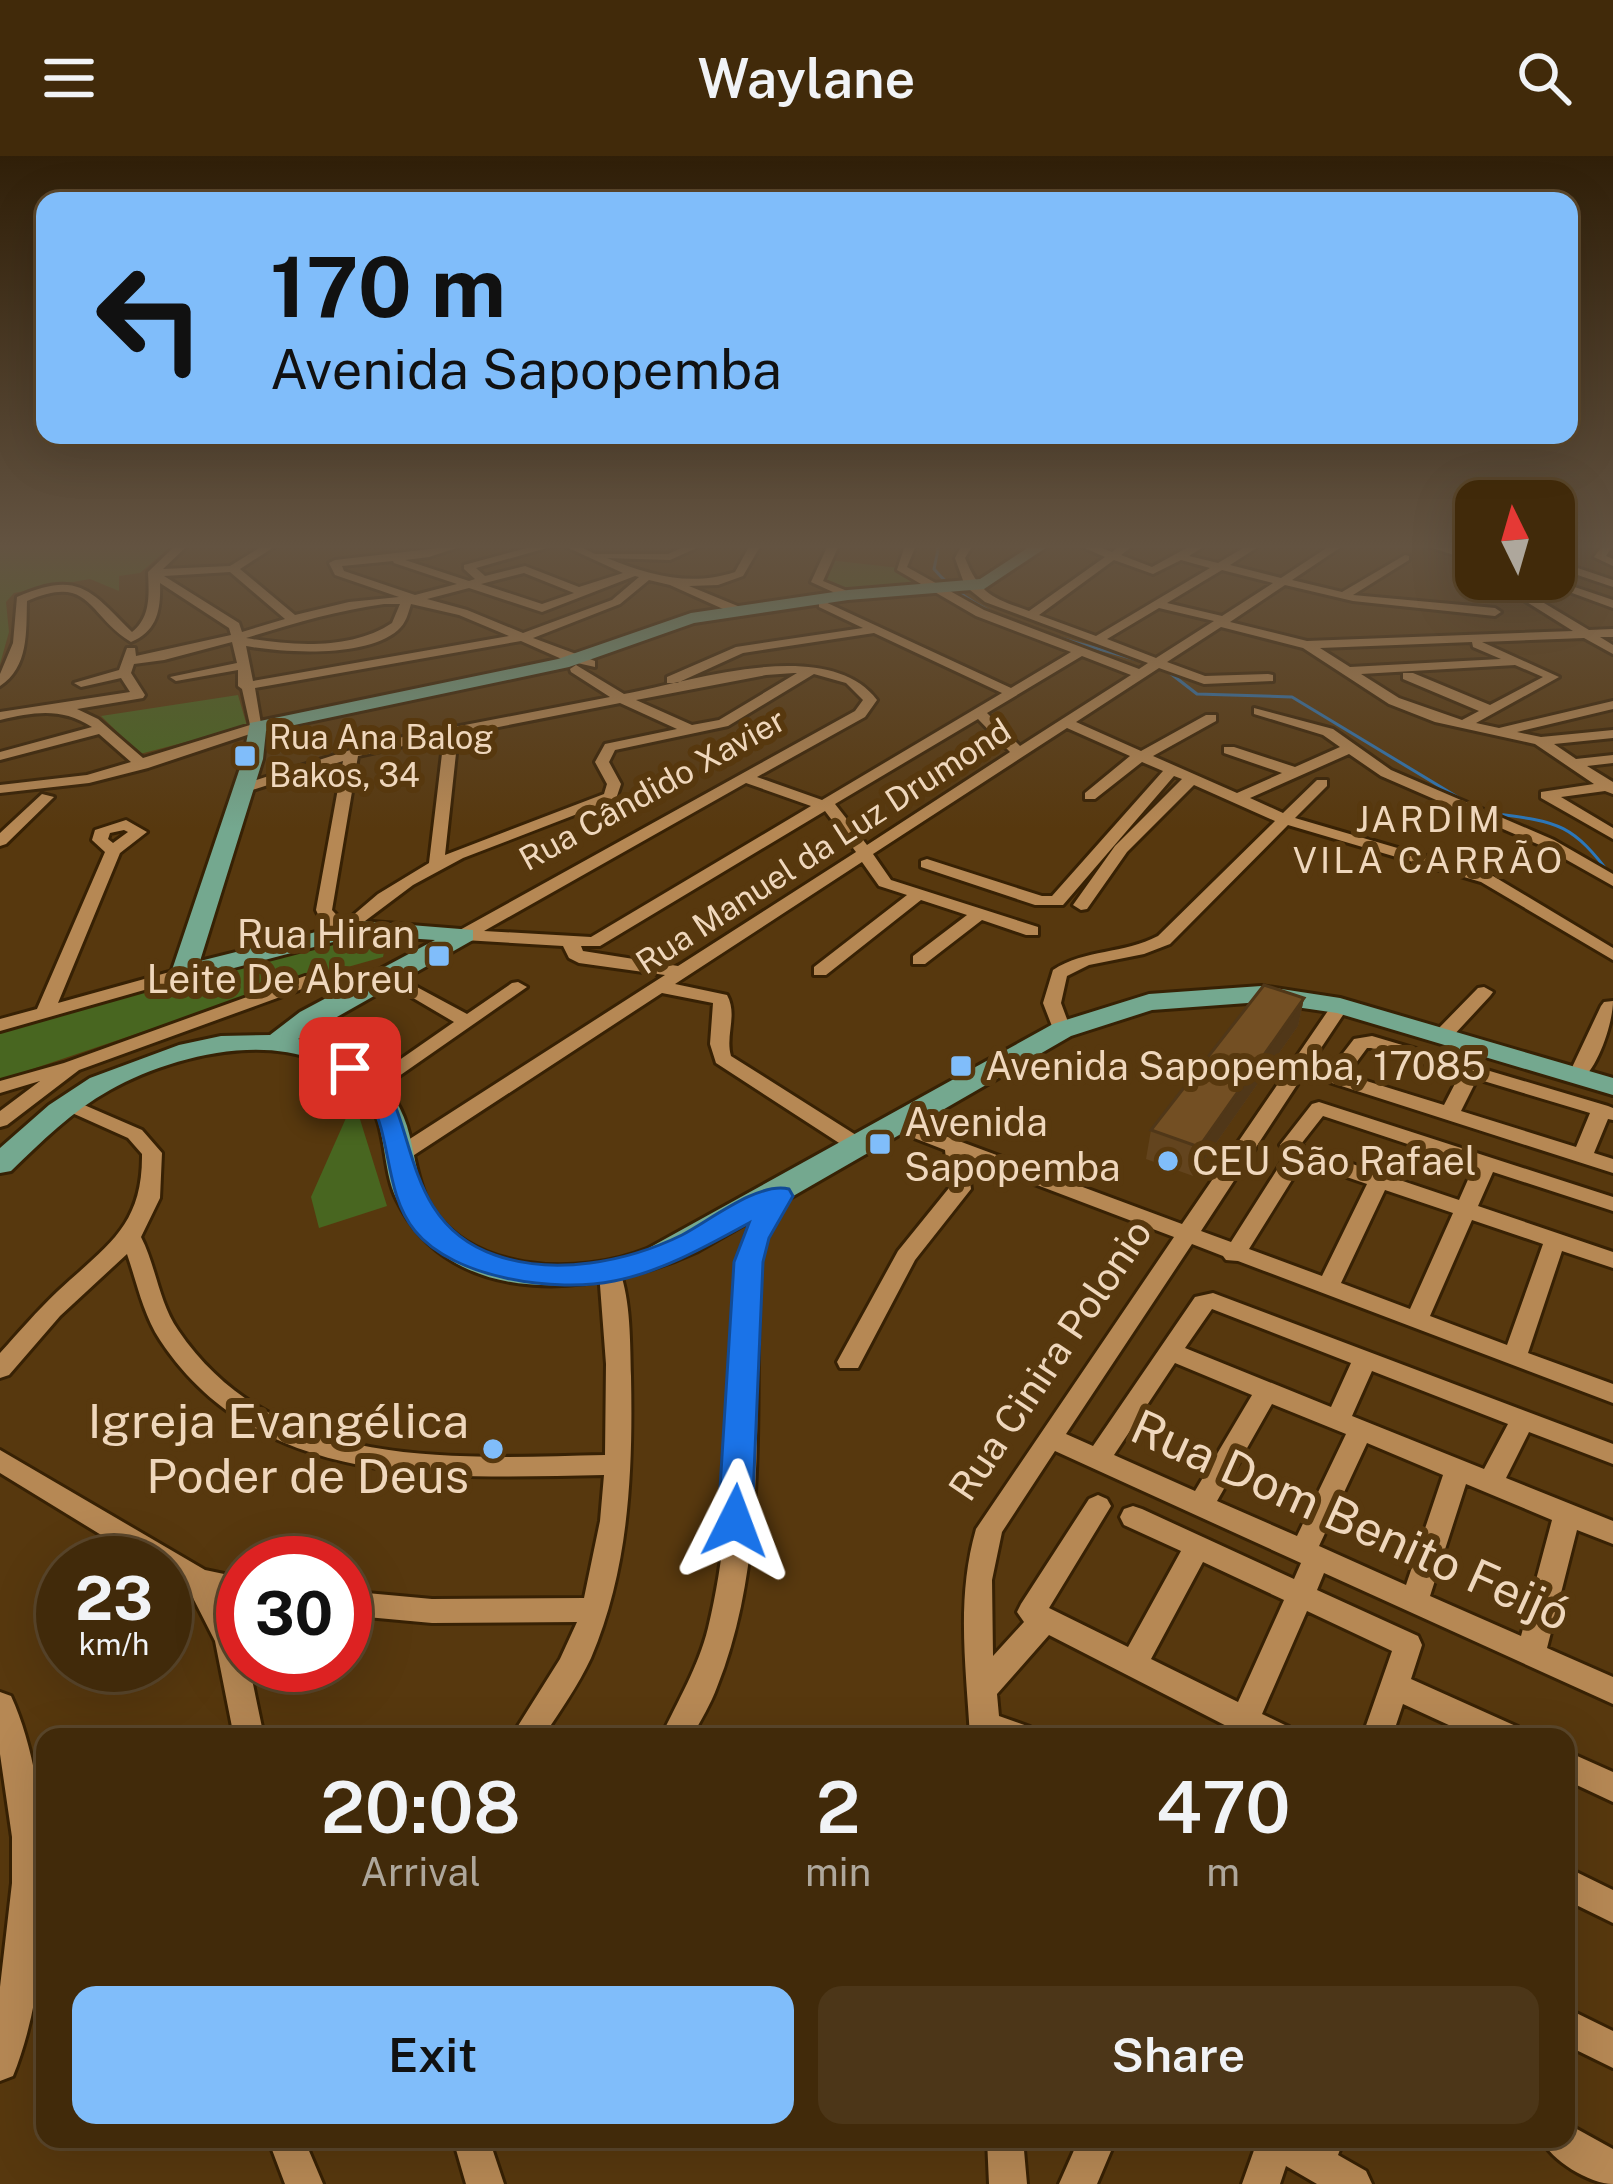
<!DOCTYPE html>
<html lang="en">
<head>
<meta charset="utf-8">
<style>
  body { margin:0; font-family:"Public Sans",sans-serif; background:#4c3618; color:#f1f3f6; height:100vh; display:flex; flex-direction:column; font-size:45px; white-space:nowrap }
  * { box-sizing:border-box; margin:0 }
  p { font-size:39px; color:#aea79c }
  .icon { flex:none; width:66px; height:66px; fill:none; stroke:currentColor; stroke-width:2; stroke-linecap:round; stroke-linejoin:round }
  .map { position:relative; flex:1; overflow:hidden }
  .sheet { position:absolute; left:36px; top:1572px; width:1539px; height:420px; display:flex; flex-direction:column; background:#412a0a; border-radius:24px; box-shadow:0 12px 48px #0002,0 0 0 3px #5a462b }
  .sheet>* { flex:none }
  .hud { position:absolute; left:36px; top:36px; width:1542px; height:252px; border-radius:24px; box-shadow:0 12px 48px #0002,0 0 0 3px #5a462b; background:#80bdfa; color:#111; overflow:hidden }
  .needle { width:78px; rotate:355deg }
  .buttons { position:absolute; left:1455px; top:324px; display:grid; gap:24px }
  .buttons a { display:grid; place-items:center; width:120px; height:120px; border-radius:24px; background:#412a0a; box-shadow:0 12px 48px #0002,0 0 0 3px #5a462b; font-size:60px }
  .speed { position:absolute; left:36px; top:1380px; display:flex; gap:24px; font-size:60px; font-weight:700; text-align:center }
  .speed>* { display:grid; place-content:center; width:156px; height:156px; border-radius:50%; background:#412a0a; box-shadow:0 12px 48px #0002,0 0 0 3px #5a462b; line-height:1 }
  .speed small { font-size:30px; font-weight:400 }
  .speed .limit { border:18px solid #d22; background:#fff; color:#111 }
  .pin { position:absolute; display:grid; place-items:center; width:102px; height:102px; color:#fff; margin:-51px; border-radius:24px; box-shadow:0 6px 18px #0006 }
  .me { position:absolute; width:132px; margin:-66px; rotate:3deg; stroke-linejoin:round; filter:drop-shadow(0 0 9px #0008) }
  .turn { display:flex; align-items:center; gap:42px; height:252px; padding:0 36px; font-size:54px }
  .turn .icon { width:156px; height:156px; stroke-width:2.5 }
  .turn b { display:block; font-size:84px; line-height:102px }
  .eta { display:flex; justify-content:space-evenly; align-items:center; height:204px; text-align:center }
  .eta b { font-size:72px; font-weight:600; line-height:84px }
  .action { display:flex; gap:24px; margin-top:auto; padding:24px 36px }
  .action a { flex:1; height:138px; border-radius:24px; background:#80bdfa; color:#111; font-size:48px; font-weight:600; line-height:138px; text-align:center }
  .action a+a { background:#4c3618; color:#f1f3f6 }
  header { display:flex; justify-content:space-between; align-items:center; height:156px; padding:0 36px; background:#412a0a; font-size:54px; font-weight:600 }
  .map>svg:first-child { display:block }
</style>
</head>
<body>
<header><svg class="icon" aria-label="menu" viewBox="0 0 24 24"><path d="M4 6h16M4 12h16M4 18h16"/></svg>Waylane<svg class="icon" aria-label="search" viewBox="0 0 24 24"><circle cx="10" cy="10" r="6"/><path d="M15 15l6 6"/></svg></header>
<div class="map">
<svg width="1613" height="2028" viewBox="0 0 1613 2028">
  <rect width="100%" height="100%" fill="#57380e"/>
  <!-- green -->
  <path fill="#486620" d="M0,389H172L140,417L119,420V435L90,423L14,437L6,446L9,476L0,508Z
    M829,404L899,412L928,432L848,438L820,427Z
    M238,539L247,570L140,598L101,560Z
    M387,780L383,801L263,835L0,924V873L326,785Z
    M354,944L387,1050L319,1072L311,1041Z"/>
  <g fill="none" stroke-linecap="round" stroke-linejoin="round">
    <!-- stream -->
    <path stroke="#2b77ba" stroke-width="3" d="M939,389L934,413C983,471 1080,485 1150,508
      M1166,514L1197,538L1292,541L1469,648
      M1490,657C1559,666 1571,666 1613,722"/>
    <defs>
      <path id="minor" d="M176,389H188L163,413L230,410L264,389H277L240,413L295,459L349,446L399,441L335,419L329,407L335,404L465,389L429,401L405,404L469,425L475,423L464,413V409L538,389H557L476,412L485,420L525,410L579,431L623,417L562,389H577L595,398H668L688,389H703L670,404L607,402C649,419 690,431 735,416L750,389H761L743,420L718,429L689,430L740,451V457H732L670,429L649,424L620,448L533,482L595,505V511L564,504L521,485L255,532L262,574L148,612L89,627L0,637V629L87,619L131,606L99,578L0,604V596L92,571C61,551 34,556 0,564V556L130,536L121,522L81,531L74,527L119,514L127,492H135L136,500L231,479L229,472L160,427C161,454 157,475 131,486C87,459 91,417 27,445C26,476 29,511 0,530V518L13,487L17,441C79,414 90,434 132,476C151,461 149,438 148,416ZM393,405L394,407L457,428L415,439L344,415L342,410ZM230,416L285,463L242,476L239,467L164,420ZM524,417L574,437L542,448L481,428ZM635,420L639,421L612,444L523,477L467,454L427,443L469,432L542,456ZM384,448H400L392,467C352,494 292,490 246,482C293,468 334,455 384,448ZM411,448L459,459L509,480L253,525L246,490C284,497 367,502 398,474C406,467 408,458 411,448ZM232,486L237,507L170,521L176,525L238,514V530L242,533L250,569L143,602L98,563L77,553L143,542L145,539L131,517L134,508L164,504Z
        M828,389H839L823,425L852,437V441H844L811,426Z
        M905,389H916L907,411L984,454L1139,513L1148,507L985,446L965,430L955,402L962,389H973L965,402C980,439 993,442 1029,455L1105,401L1078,389H1094L1112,396L1121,389H1134L1121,399L1152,411L1192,389H1206L1189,400L1218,407L1248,389H1261L1230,409L1281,422L1331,389H1344L1292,424L1342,436L1405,399L1409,400V404L1353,439L1495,452L1501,456L1495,460L1353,445L1285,429L1230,466L1307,485L1573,475L1490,423H1504L1589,474L1613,473V481H1600L1613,489V498L1584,482L1482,486L1559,521L1476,567L1499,572L1613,545V553L1517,576L1541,581L1613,574V582L1554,588L1576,603L1613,599V607L1587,610L1613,626V638L1605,635L1561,641L1613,672V683L1541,642V636L1594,628L1535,588L1435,566L1389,548L1303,492L1221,471L1167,506L1205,520L1268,518L1273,519V525L1204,528L1159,512L1076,566L1141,595L1206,559H1216V565L1153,600L1237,637L1282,617L1224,597V591H1234L1295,611L1340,591L1323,579L1254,558V552L1333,573L1391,614L1554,684L1613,718V730L1542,690L1381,620L1349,598L1250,642L1283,657L1317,624H1327V630L1295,662L1493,720L1613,792V804L1481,726L1288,669L1170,788L1144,798L1089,809L1067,820L1061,847L1071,874L1069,878H1055L1043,847L1053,814C1085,793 1124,798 1158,780L1275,665L1194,629L1127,696L1087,753L1081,754L1073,749L1115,690L1182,623L1174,620L1063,749H1035L921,711V705L927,703L1042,740H1052L1163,615L1142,606L1095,643H1085V637L1130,600L1067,572L873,698L891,724L1038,771V779H1026L982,764L925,808H913V800L967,759L921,744L826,819H814V811L907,739L879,730L862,706L675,828L727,839C738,859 725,879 731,900L867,986L870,991L867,996H853L716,907L710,888L713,847L662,837L405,1005H391L388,1000L391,995L665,819L579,807L569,802L563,790L464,784L458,783V775L855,555L863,544L846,527L814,518L728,570L615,594L609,606L621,628L616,643L463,702L413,729L345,780L323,769L316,754L343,605L243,637L236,633L238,630L372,587L610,541L571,516L570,513L576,509L624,538C692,525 828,479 877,544L865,561L757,621L822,644L1002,537L874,477L743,497L677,527H667V521L736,491L863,472L819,451V447L823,445L1011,532L1071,496L976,460L897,414ZM1114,404L1153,418L1181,404L1210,412L1096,480L1039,459ZM1222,414L1273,427L1222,460L1167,447ZM1159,452L1214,465L1156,502L1107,483ZM1472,486L1473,491L1501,503L1350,511L1320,492ZM1082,500L1131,519L1020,590L987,557ZM1515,509L1543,521L1490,549L1413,517H1403V523L1479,555L1462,564L1399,542L1361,518ZM794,517H797L719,564L692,569L636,544L766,519ZM620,547L677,573L605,588L595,606L607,628L604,638L445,699L458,579ZM978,563L1010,596L867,689L835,648ZM444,581L429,707L378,738L344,767L332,754L358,600ZM746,627L811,650L591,781L484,775ZM825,655L856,696L678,810L583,795L581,790H600Z
        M1423,389H1441L1476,400V406Z
        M1603,389H1613L1606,400L1613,403V410L1594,401Z
        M1554,404L1613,424V431L1554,411Z
        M1534,423H1551L1613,444V452Z
        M42,638L54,641L6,688L0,690V677Z
        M126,664L147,676L120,697L58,847L184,812L193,817L190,821L0,875V863L37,853L105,696L92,684L95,674ZM124,674L128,676L113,687L108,683L110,677Z
        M389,816L467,858L512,827L518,826L527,831L379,934L372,936L362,930L454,866L386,826L313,829L79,914L7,969L0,971V955L40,925L0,937V925L64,907L305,820Z
        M1484,831L1493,836L1490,840L1452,881H1438L1436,877L1438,873L1478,832Z
        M1340,845L1349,850L1311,907L1331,913L1354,883L1372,880L1608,950L1613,952V964L1608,963L1594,997L1613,1003V1017L1304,918L1201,1075L1231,1086L1287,998L1280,989L1312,948L1319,946L1613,1041V1055L1493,1016L1478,1050L1613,1096V1112L1562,1095L1528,1197L1613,1228V1247L1238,1105L1226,1104L1223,1100L1192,1088L1066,1278L1093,1290L1195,1141L1213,1137L1613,1288V1308L1529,1276L1506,1322L1613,1365V1388L1577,1374L1547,1492L1613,1521V1548L1324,1417L1317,1434L1418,1480L1422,1489L1411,1523L1518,1571L1522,1581H1475L1403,1548L1392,1581H1362L1392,1495L1307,1455L1262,1558L1289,1571L1293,1581H1248L1049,1479L997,1538L999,1560L1030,1571L1034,1581H970C966,1510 956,1442 976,1373L1174,1081L966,1002L971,1033L915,1104L858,1212H840L837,1206L898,1095L949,1032L945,994L891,973L888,969L898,963L905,965L1182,1068L1334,846ZM1367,892H1371L1460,918L1444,949L1347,919ZM1477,923L1590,957L1576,991L1461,955ZM1323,960L1474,1010L1459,1044L1305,992L1301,988ZM1303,1006L1367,1028L1322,1120L1249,1093ZM1385,1034L1453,1057L1410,1153L1341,1127ZM1472,1064L1543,1088L1507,1189L1430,1160ZM1212,1153L1351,1207L1331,1251L1185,1192ZM1175,1207L1252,1239L1195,1335L1114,1299ZM1372,1215L1508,1268L1484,1313L1352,1260ZM1272,1248L1346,1278L1297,1380L1217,1345ZM1367,1287L1443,1319L1406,1429L1319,1390ZM1055,1295L1301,1407L1294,1423L1142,1353L1133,1350L1124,1353L1120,1361L1124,1369L1181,1395L1128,1491L1049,1452L1111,1350L1107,1343L1098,1339L1089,1343L1021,1448L1017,1456L1024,1466L993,1500L992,1424L1002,1376ZM1466,1328L1552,1364L1521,1480L1430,1440ZM1203,1406L1284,1444L1238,1546L1151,1503Z
        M1613,845C1613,867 1597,916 1578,926L1571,924L1568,920L1601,850L1604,846Z
        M68,942L142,974L162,997L160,1042L141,1081C156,1110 159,1147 178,1174C275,1317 453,1302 605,1299L606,1208L599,1116L602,1111H618C631,1141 630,1187 631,1220C633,1316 629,1413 591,1502C578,1530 560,1555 543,1581H511L560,1503L577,1466L432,1467L345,1459V1435L432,1443L584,1442L600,1365L604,1319C444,1322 259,1334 160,1184C143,1158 137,1127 127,1098L60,1160L9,1219L0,1222V1197C19,1176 37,1155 58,1135C106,1090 143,1071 142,998L128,982L61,952L58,948L61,944Z
        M779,1032L790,1039L766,1083L760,1106C753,1246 770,1399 717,1531C711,1548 700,1565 692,1581H661C678,1544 698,1512 708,1472C737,1353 730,1227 738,1106C744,1082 757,1043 779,1032Z
        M0,1294L205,1414L243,1422V1446L221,1441L243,1484V1509H249L264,1581H234L215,1485L188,1432L165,1418V1407H147L0,1317Z
        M0,1536L11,1540C57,1641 55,1817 13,1920L0,1925V1831L12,1727V1681L0,1598Z
        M1566,1595L1613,1616V1646L1566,1624Z
        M1566,1711L1613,1734V1767L1566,1744Z
        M1566,1852L1613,1875V1912L1566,1889Z
        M1566,1967L1613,1993V2028C1590,2028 1550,2004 1542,1983H1566Z
        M268,1983H304L323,2028H285Z
        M453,1983H489L504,2028H466Z
        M987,1983H1023L1027,2028H989Z
        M1079,1983H1116L1097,2028H1059Z
        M1258,1983H1344L1338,1999L1366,2015L1372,2028H1317L1286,2010L1280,2028H1242Z"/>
      <path id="major" d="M1032,389H1050L984,433L848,444L694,467L569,511L266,575L263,603L200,805L360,765L473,774V784L298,883C347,892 392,921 407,970C414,993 416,1019 426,1041C462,1118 579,1121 647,1093L1053,868L1149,838L1261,830L1340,842L1613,922V939L1337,857L1261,846L1152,854L1071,880L698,1095C603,1139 453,1158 397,1044C381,1012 388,968 365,940C306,865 180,895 110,934C72,955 42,985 11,1015L0,1017V992L49,949L90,922L179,889L221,880L270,879L300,856L435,784L360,779L184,825L175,822L171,817L243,603L250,567L558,503L691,457L848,434L980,423Z"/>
    </defs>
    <!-- minor casing -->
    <use href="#minor" stroke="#372104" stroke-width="6"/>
    <!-- major casing -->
    <use href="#major" stroke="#372104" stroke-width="6"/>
    <!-- minor -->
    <use href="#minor" fill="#b68854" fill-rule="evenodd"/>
    <!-- major -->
    <use href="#major" fill="#74a88f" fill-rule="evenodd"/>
  </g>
  <!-- wall -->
  <path fill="#63441e" d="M1304,842L1298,870L1193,1020L1146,1003L1151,974Z"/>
  <!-- shaded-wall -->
  <path fill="#503718" d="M1304,842L1298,870L1193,1020L1199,991Z"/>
  <!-- building -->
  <path fill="#734f23" stroke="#503718" stroke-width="3" d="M1264,829L1304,842L1199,991L1151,974Z"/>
  <!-- sky -->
  <linearGradient id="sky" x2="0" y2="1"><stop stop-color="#301f08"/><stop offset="0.58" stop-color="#635341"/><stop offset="1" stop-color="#635341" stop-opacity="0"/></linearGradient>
  <rect width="1613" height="673" fill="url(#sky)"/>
  <!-- route -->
  <path fill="#1a73e8" stroke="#114b97" stroke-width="3" d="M350,904C427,924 384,1061 495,1099C554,1120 627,1106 682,1079C709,1065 759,1025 789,1033L793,1040L769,1082L763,1106L752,1365L747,1375H723L718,1365L734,1106L749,1067C707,1090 661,1116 614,1125C557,1137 454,1123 415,1075C384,1037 392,982 370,945C363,933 347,923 338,912Z"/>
  <!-- markers -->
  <g fill="#80bdfa" stroke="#57380e" stroke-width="4.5">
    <rect x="233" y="588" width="24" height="24" rx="6"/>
    <rect x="427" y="788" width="24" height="24" rx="6"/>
    <rect x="949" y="898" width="24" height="24" rx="6"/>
    <rect x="868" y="976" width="24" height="24" rx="6"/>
    <circle cx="1168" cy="1005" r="12"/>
    <circle cx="493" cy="1293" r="12"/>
  </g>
  <g text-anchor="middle" stroke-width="12" stroke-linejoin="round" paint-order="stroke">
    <!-- far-poi labels -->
    <g font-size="33" fill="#efd7bc" stroke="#57380e" text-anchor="start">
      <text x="269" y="593">Rua Ana Balog<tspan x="269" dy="38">Bakos, 34</tspan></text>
    </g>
    <!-- far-street labels -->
    <g font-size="33" fill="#efd7bc" stroke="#57380e">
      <text transform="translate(652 633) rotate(-29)" y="12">Rua Cândido Xavier</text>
      <text transform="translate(823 690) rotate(-33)" y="12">Rua Manuel da Luz Drumond</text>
    </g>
    <!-- far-neighbourhood labels -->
    <g font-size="36" letter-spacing="3" fill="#efd7bc" stroke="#57380e">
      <text x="1429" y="676">JARDIM<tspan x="1429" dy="41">VILA CARRÃO</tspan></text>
    </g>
    <!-- poi labels -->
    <g font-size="39" fill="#efd7bc" stroke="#57380e" text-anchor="start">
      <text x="415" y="792" text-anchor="end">Rua Hiran<tspan x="415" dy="45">Leite De Abreu</tspan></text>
      <text x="985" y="924">Avenida Sapopemba, 17085</text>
      <text x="904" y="980">Avenida<tspan x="904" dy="45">Sapopemba</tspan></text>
      <text x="1192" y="1019">CEU São Rafael</text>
    </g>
    <!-- street labels -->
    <g font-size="39" fill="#efd7bc" stroke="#57380e">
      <text transform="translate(1050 1204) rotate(-56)" y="14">Rua Cinira Polonio</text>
    </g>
    <!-- near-poi labels -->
    <g font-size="48" fill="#efd7bc" stroke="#57380e" text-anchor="end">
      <text x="469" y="1282">Igreja Evangélica<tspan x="469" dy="55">Poder de Deus</tspan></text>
    </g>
    <!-- near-street labels -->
    <g font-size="48" fill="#efd7bc" stroke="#57380e">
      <text transform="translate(1351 1364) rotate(24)" y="17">Rua Dom Benito Feijó</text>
    </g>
  </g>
</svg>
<div class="buttons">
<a><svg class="needle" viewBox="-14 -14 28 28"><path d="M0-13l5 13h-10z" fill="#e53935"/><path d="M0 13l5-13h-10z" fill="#aea79c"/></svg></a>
</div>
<div class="speed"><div>23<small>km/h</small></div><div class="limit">30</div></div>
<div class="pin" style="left:350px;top:912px;background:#d93025"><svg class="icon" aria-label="arrive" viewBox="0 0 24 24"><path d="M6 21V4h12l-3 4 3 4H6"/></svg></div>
<svg class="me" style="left:735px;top:1365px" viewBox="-20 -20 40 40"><path d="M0-17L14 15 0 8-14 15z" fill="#1a73e8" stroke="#fff" stroke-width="4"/></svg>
<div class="hud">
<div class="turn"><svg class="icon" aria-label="left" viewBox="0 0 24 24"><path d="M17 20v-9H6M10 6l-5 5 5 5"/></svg><div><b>170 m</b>Avenida Sapopemba</div></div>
</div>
<section class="sheet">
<div class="eta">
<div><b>20:08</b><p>Arrival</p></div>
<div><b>2</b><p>min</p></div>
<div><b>470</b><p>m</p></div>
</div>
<div class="action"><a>Exit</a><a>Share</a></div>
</section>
</div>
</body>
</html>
